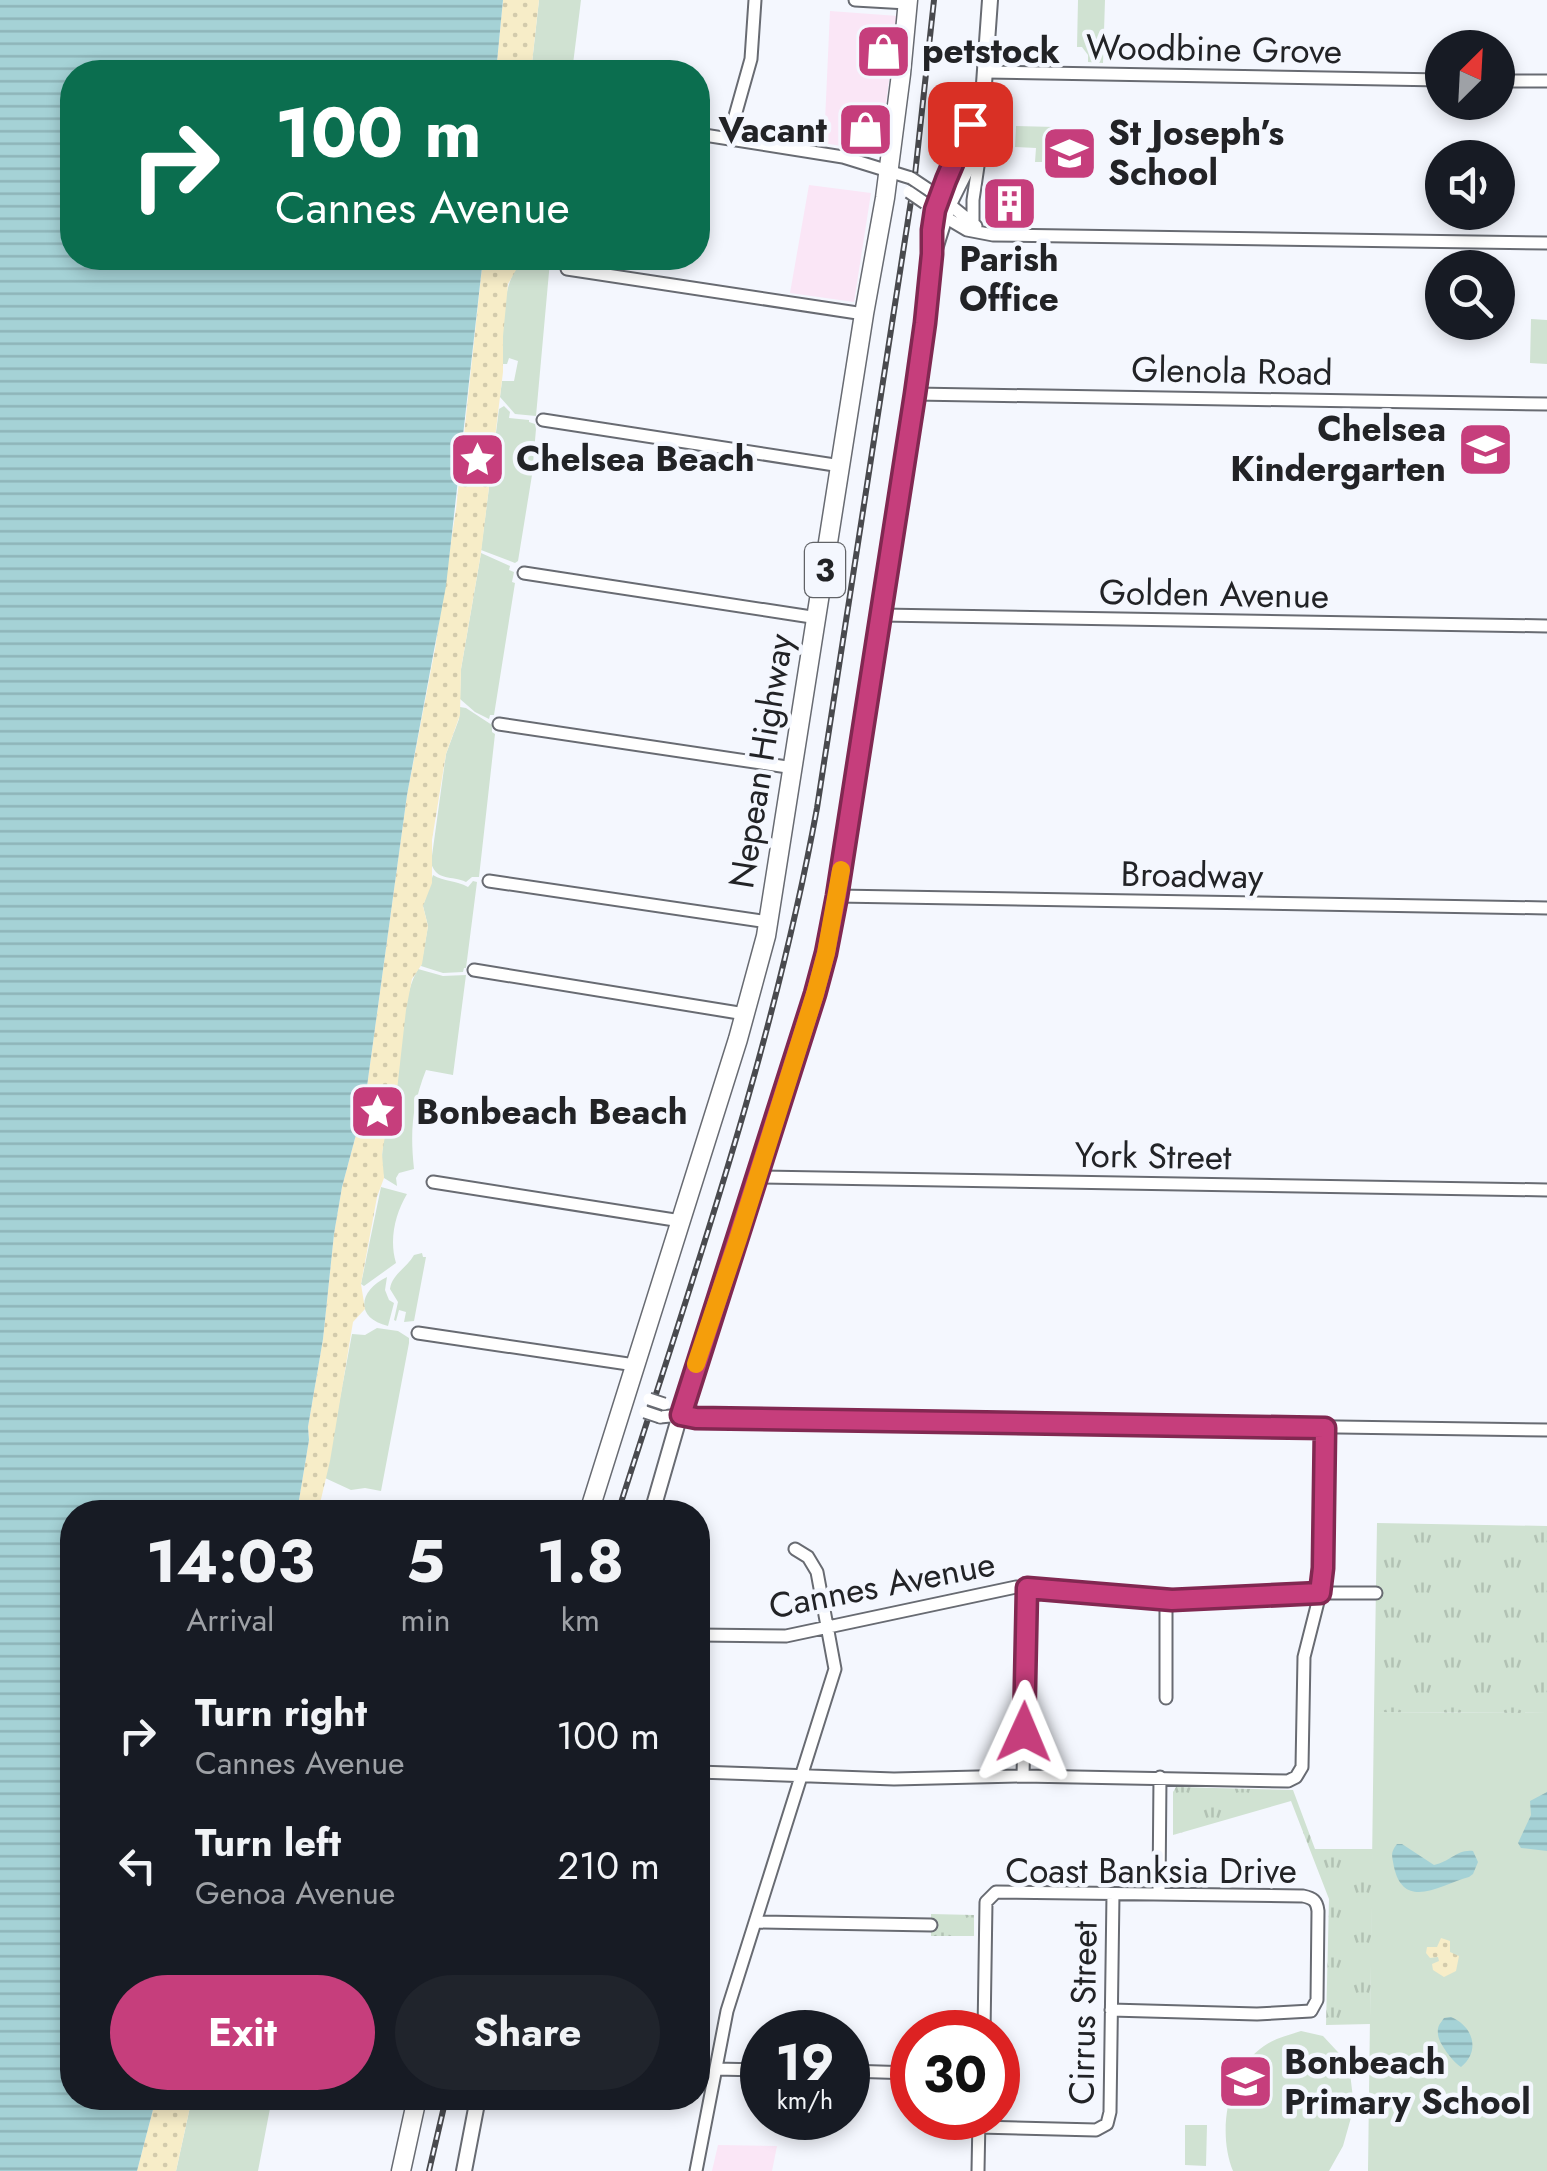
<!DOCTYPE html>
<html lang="en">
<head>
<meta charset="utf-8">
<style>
  body { margin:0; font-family:Jost,sans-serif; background:#20242c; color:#f1f3f6; height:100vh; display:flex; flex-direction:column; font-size:38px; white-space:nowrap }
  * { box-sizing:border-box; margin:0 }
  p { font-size:32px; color:#9ea1a6 }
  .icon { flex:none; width:55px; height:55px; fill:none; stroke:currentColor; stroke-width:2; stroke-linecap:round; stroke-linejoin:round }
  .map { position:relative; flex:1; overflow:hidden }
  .sheet { position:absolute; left:60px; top:1500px; width:650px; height:610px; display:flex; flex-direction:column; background:#171b24; border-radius:40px; box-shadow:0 5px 15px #0003 }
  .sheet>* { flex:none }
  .hud { position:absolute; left:60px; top:60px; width:650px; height:210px; border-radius:40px; box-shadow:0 5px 15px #0003; background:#0b6e4f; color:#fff; overflow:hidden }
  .needle { width:65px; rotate:24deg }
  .controls { position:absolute; left:1425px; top:30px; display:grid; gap:20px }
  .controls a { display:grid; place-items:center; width:90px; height:90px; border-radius:50%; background:#171b24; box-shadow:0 5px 15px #0003; font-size:50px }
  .speed { position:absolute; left:740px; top:2010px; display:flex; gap:20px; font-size:50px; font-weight:700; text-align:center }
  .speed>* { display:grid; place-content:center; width:130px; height:130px; border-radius:50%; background:#171b24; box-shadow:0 5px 15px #0003; line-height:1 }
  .speed small { font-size:25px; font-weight:400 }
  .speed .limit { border:15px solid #d22; background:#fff; color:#111 }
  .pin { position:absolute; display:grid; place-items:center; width:85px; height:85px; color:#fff; margin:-42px; border-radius:20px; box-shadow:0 5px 15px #0006 }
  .me { position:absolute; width:110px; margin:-55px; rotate:1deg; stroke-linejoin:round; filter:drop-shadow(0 0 8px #0008) }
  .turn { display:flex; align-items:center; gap:35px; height:210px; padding:0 50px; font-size:45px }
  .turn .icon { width:130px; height:130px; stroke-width:2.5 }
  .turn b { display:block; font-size:70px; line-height:85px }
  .eta { display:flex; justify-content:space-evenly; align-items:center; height:170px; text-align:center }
  .eta b { font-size:60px; font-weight:700; line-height:70px }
  .cta { display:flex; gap:20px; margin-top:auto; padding:20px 50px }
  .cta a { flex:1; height:115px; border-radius:60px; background:#c63e7c; color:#fff; font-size:40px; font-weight:700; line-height:115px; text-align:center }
  .cta a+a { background:#20242c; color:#f1f3f6 }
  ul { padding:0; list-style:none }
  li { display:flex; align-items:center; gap:30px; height:130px; padding:0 50px }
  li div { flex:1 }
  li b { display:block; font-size:38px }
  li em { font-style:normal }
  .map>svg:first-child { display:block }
</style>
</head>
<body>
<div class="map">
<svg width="1547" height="2171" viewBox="0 0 1547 2171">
  <defs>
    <pattern id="sand-dots" width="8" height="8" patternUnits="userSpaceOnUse" patternTransform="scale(2.5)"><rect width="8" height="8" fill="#f7edc8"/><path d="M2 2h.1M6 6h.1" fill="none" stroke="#d3cbac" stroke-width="1.8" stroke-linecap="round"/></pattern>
    <pattern id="park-tufts" width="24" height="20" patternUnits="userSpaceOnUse" patternTransform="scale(2.5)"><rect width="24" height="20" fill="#d0e2d2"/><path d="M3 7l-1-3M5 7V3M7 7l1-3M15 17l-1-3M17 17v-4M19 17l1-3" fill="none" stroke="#b2c2b4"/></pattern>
    <pattern id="water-rules" width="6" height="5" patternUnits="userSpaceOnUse" patternTransform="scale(2.5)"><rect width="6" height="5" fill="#a5d2d6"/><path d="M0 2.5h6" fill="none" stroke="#8eb4b8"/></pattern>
  </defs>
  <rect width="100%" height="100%" fill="#f4f7fe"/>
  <!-- commercial -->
  <path fill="#fae6f6" d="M830,11L898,16L879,153L824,143Z
    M809,185L871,193L854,302L790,293Z
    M718,2145L777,2146L772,2171H712Z"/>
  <!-- grass -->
  <path fill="#d0e2d2" d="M539,0H581L572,72H531Z
    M1078,0H1105L1103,63L1088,62V55L1082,47H1077Z
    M1016,126L1055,127V149L1059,150V162H1053L1052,148L1051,162H1044L1043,148L1042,162H1035L1036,148L1015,147Z
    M547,260L550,261L536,416L515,414L500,397L502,381H514L518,361L509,358L507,364H503C503,333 500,292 518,265L529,267Z
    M1531,319L1547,320V364L1530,363Z
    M504,406L510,412L509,418L529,420V422L535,424L536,429L532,475L518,561L515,563L481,550L499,409Z
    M481,553L510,566L509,570L514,572L512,582L515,583L494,715H490L489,719L475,712L460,699L461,669Z
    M460,707L466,708L492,725V732L495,734L479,877H472L466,882C452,875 437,882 431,863L446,754L459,719Z
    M433,875C444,882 456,880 468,887L473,881L477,882L466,968H464L463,972L443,973L421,966L428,926L423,906Z
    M418,969L443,976L466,975L453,1075L426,1070C412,1106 410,1131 414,1169L399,1173L396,1178L397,1186L384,1178C376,1145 393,1116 397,1085C402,1051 401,998 418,969Z
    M381,1187L407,1194C395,1214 389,1240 396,1263L364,1286L361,1284Z
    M422,1253L423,1257H426L414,1321L404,1322L406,1312L399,1310L396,1321L394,1320L398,1302L390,1289C392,1274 407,1268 414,1255Z
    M387,1277L385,1290L389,1300L394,1303L388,1326C354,1318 359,1290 387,1277Z
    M377,1328L398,1331L409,1338V1343L381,1491L365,1488L351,1490L325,1478L352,1334L365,1335Z
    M1374,1712L1547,1713V2171H1368Z
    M1301,2031L1323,2036L1349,2064L1354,2107L1343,2146L1329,2171H1233C1217,2132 1227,2071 1264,2046C1275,2038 1289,2035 1301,2031Z
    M192,2098H272L258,2171H176Z
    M1185,2125H1207L1206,2166L1185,2165Z"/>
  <!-- sand -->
  <path fill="url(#sand-dots)" d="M503,0H539L531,72H496Z
    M483,258H519L520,263L508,284L503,336V372L481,553L461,669L460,715L446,754L432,840V883L423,906L428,926L422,964L412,979L406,1010L397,1090L388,1118L382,1154L384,1178L377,1197L361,1284L365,1309L353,1322L330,1461L318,1512H297L309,1440L308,1427L323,1339L334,1234L342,1187L365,1101L407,795L435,649L456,509Z
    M1441,1938L1450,1941V1952L1459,1956L1456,1971L1444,1977L1433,1970L1432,1964L1439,1961L1438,1957L1430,1958L1426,1953L1427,1947H1437Z
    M156,2098H192L176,2171H137Z"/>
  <!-- park -->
  <path fill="url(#park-tufts)" d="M1377,1523L1547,1526V1713L1374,1712Z
    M1176,1787L1293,1790L1315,1849H1373L1370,2024L1326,2025L1329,1899L1291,1801L1173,1835V1792Z
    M931,1914L974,1915V1936H931Z"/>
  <!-- water -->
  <path fill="url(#water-rules)" d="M0,0H503L496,72H72V258H483L446,586L407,795L365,1101L342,1187L334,1234L323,1339L308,1427L309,1440L297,1512H72V2098H156L137,2171H0Z
    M1547,1792V1851L1521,1848L1518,1843L1531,1815L1530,1801Z
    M1397,1844H1402L1434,1865C1450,1862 1457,1849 1473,1851L1478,1862L1473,1874L1469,1877C1442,1884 1404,1912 1394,1867C1392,1856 1390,1853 1397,1844Z
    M1451,2017C1473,2026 1481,2051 1461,2067C1454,2063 1438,2043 1438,2034C1437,2026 1440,2024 1444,2018Z"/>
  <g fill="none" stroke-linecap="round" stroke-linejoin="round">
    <defs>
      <path id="minor" d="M855,0L907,3
        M985,72L1442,80
        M1498,81H1547
        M698,134L843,157L911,178
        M735,140L731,130L751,59L755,0
        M949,204L976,226
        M945,217L967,230L993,235L1547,243
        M973,222V200L981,146
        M567,269L864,314
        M915,394L1547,404
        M543,420L841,466
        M524,573L818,618
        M881,615L1547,626
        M499,724L794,768
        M489,881L768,922
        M837,896L1547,908
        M474,970L745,1014
        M758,1177L1547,1190
        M433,1182L681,1221
        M418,1333L635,1365
        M660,1417L681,1415L696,1418L1547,1430
        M698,1635L786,1636L1016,1587L1172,1600L1297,1593H1376
        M1166,1698V1599
        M698,1772L894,1779L1023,1776L1288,1781L1296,1777L1302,1767L1304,1657L1323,1582L1325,1427
        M1023,1776L1027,1587
        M1159,1894L1160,1777
        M756,1922L931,1925
        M984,2032L986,1902L996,1892L1303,1896C1313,1898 1317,1901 1318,1911L1317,2000L1311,2011L1257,2014L1111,2010
        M716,2069L762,2070
        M848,2071L912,2073
        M979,2127L1096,2130L1107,2124L1110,2112L1113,1894
        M696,2171L727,2011L835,1669L817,1572L808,1557L795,1549
        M978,2171L979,2118"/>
      <path id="tertiary" d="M935,249L949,204L976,150L983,127L986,108L984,84L990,0
        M652,1512L686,1394L815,994L826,953L837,896L915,394L925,323L932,254V230L935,210L946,180L967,133L984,84
        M464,2171L478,2098"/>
      <path id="trunk" d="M589,1512L738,1039L766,936L864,314L885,198L901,74L908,0
        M401,2171L417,2098"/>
    </defs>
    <!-- minor casing -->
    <use href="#minor" stroke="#686b72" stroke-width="15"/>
    <!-- tertiary casing -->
    <use href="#tertiary" stroke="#686b72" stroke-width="18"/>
    <!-- trunk casing -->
    <use href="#trunk" stroke="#686b72" stroke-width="21"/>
    <!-- minor -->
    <use href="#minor" stroke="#fff" stroke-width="11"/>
    <!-- tertiary -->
    <use href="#tertiary" stroke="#fff" stroke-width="14"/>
    <!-- trunk -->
    <use href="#trunk" stroke="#fff" stroke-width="18"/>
    <defs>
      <path id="rail" d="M618,1512C692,1280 773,1049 817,808L915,175L934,0
        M429,2171L446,2098"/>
    </defs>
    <!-- rail casing -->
    <use href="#rail" stroke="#494a4e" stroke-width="6"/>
    <!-- rail -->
    <use href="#rail" stroke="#f4f7fe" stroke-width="2.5" stroke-dasharray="8" stroke-linecap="butt"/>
    <defs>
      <path id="minor-bridge" d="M911,178L929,190
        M909,192L925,203
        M649,1399L664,1404
        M645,1412L660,1417"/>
    </defs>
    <!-- minor-bridge casing -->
    <use href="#minor-bridge" stroke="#686b72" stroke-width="15" stroke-linecap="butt"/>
    <!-- minor-bridge -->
    <use href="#minor-bridge" stroke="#fff" stroke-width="11"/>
  </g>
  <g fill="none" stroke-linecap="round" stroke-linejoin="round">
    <defs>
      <path id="route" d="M970,124L946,180L935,210L932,230V254L925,323L915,394L837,896L826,953L815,994L681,1415L696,1418L1325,1428L1323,1568L1320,1593L1172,1600L1027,1588L1024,1732"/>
    </defs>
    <!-- route casing -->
    <use href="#route" stroke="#812851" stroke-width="25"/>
    <!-- route -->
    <use href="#route" stroke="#c63e7c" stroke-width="18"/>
    <!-- slow -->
    <path stroke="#f59e0b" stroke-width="18" d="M696,1364L738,1239L815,994L826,953L841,870"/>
  </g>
  <!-- icons -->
  <defs>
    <symbol id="shop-square" viewBox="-11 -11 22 22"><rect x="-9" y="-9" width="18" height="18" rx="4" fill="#c63e7c" stroke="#f4f7fe"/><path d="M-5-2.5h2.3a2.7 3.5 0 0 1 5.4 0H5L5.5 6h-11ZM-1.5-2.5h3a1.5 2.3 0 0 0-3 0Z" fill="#fff"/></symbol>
    <symbol id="school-square" viewBox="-11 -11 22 22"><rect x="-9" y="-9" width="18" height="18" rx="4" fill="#c63e7c" stroke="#f4f7fe"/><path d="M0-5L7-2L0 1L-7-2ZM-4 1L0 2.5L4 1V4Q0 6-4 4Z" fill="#fff"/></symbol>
    <symbol id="building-square" viewBox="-11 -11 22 22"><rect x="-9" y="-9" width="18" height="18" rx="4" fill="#c63e7c" stroke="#f4f7fe"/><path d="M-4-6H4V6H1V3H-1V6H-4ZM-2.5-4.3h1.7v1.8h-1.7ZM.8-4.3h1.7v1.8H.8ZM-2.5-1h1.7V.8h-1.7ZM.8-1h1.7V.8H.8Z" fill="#fff"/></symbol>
    <symbol id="sight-square" viewBox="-11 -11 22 22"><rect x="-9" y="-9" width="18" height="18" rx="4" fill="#c63e7c" stroke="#f4f7fe"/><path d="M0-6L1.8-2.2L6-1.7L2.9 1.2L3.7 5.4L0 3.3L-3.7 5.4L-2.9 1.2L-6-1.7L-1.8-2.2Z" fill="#fff"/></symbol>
  </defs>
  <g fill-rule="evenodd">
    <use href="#shop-square" x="852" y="20" width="63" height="63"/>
    <use href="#shop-square" x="834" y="98" width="63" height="63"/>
    <use href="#school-square" x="1038" y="122" width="63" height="63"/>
    <use href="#building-square" x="978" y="172" width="63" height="63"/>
    <use href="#school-square" x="1454" y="418" width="63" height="63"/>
    <use href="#sight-square" x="446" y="428" width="63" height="63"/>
    <use href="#sight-square" x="346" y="1080" width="63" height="63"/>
    <use href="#school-square" x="1214" y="2050" width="63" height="63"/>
  </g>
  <g text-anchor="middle" stroke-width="9" stroke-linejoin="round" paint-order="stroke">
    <!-- shield labels -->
    <rect fill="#f4f7fe" stroke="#616367" stroke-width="2.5" x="805" y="543" width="40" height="54" rx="8"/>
    <g font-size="32" font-weight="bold" fill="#222326">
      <text x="825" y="581">3</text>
    </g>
    <!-- street labels -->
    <g font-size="35" fill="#222326" stroke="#f4f7fe">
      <text transform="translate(1214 49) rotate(1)" y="12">Woodbine Grove</text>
      <text transform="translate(1232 371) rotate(1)" y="12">Glenola Road</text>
      <text transform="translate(1214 594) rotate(1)" y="12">Golden Avenue</text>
      <text transform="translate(761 761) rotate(-81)" y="12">Nepean Highway</text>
      <text transform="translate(1192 875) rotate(1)" y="12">Broadway</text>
      <text transform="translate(1153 1156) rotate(1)" y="12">York Street</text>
      <text transform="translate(882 1585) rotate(-11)" y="12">Cannes Avenue</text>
      <text x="1151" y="1883">Coast Banksia Drive</text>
      <text transform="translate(1083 2013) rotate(-89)" y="12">Cirrus Street</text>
    </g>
    <!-- poi labels -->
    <g font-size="35" font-weight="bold" fill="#222326" stroke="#f4f7fe" text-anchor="start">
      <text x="922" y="63">petstock</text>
      <text x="827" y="142" text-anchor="end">Vacant</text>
      <text x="1108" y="145">St Joseph’s<tspan x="1108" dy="40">School</tspan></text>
      <text x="1009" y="271" text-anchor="middle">Parish<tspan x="1009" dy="40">Office</tspan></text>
      <text x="1446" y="441" text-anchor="end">Chelsea<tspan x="1446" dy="40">Kindergarten</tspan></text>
      <text x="516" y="471">Chelsea Beach</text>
      <text x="416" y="1124">Bonbeach Beach</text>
      <text x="1284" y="2074">Bonbeach<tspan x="1284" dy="40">Primary School</tspan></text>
    </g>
  </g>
</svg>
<div class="controls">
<a><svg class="needle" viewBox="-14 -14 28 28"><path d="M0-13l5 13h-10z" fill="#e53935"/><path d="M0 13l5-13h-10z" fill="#9ea1a6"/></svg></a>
<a><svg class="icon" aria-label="sound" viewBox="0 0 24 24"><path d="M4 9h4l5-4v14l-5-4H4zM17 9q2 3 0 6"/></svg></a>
<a><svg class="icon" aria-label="search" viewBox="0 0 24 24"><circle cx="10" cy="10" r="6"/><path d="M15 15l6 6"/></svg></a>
</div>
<div class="speed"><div>19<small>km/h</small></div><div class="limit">30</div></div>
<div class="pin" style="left:970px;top:124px;background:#d93025"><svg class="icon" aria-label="arrive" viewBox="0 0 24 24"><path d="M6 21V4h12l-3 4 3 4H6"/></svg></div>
<svg class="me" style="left:1024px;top:1732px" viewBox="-20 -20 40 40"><path d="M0-17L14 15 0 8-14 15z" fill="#c63e7c" stroke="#fff" stroke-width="4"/></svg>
<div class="hud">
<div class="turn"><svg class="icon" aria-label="right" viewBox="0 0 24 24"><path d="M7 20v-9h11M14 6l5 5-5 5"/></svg><div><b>100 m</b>Cannes Avenue</div></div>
</div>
<section class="sheet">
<div class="eta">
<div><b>14:03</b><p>Arrival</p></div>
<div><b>5</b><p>min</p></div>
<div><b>1.8</b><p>km</p></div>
</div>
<ul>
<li><svg class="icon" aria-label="right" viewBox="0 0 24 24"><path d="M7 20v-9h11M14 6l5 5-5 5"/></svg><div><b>Turn right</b><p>Cannes Avenue</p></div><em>100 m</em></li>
<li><svg class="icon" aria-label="left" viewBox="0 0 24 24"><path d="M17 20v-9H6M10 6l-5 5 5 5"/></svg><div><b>Turn left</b><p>Genoa Avenue</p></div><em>210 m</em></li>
</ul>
<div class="cta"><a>Exit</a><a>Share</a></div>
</section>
</div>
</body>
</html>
